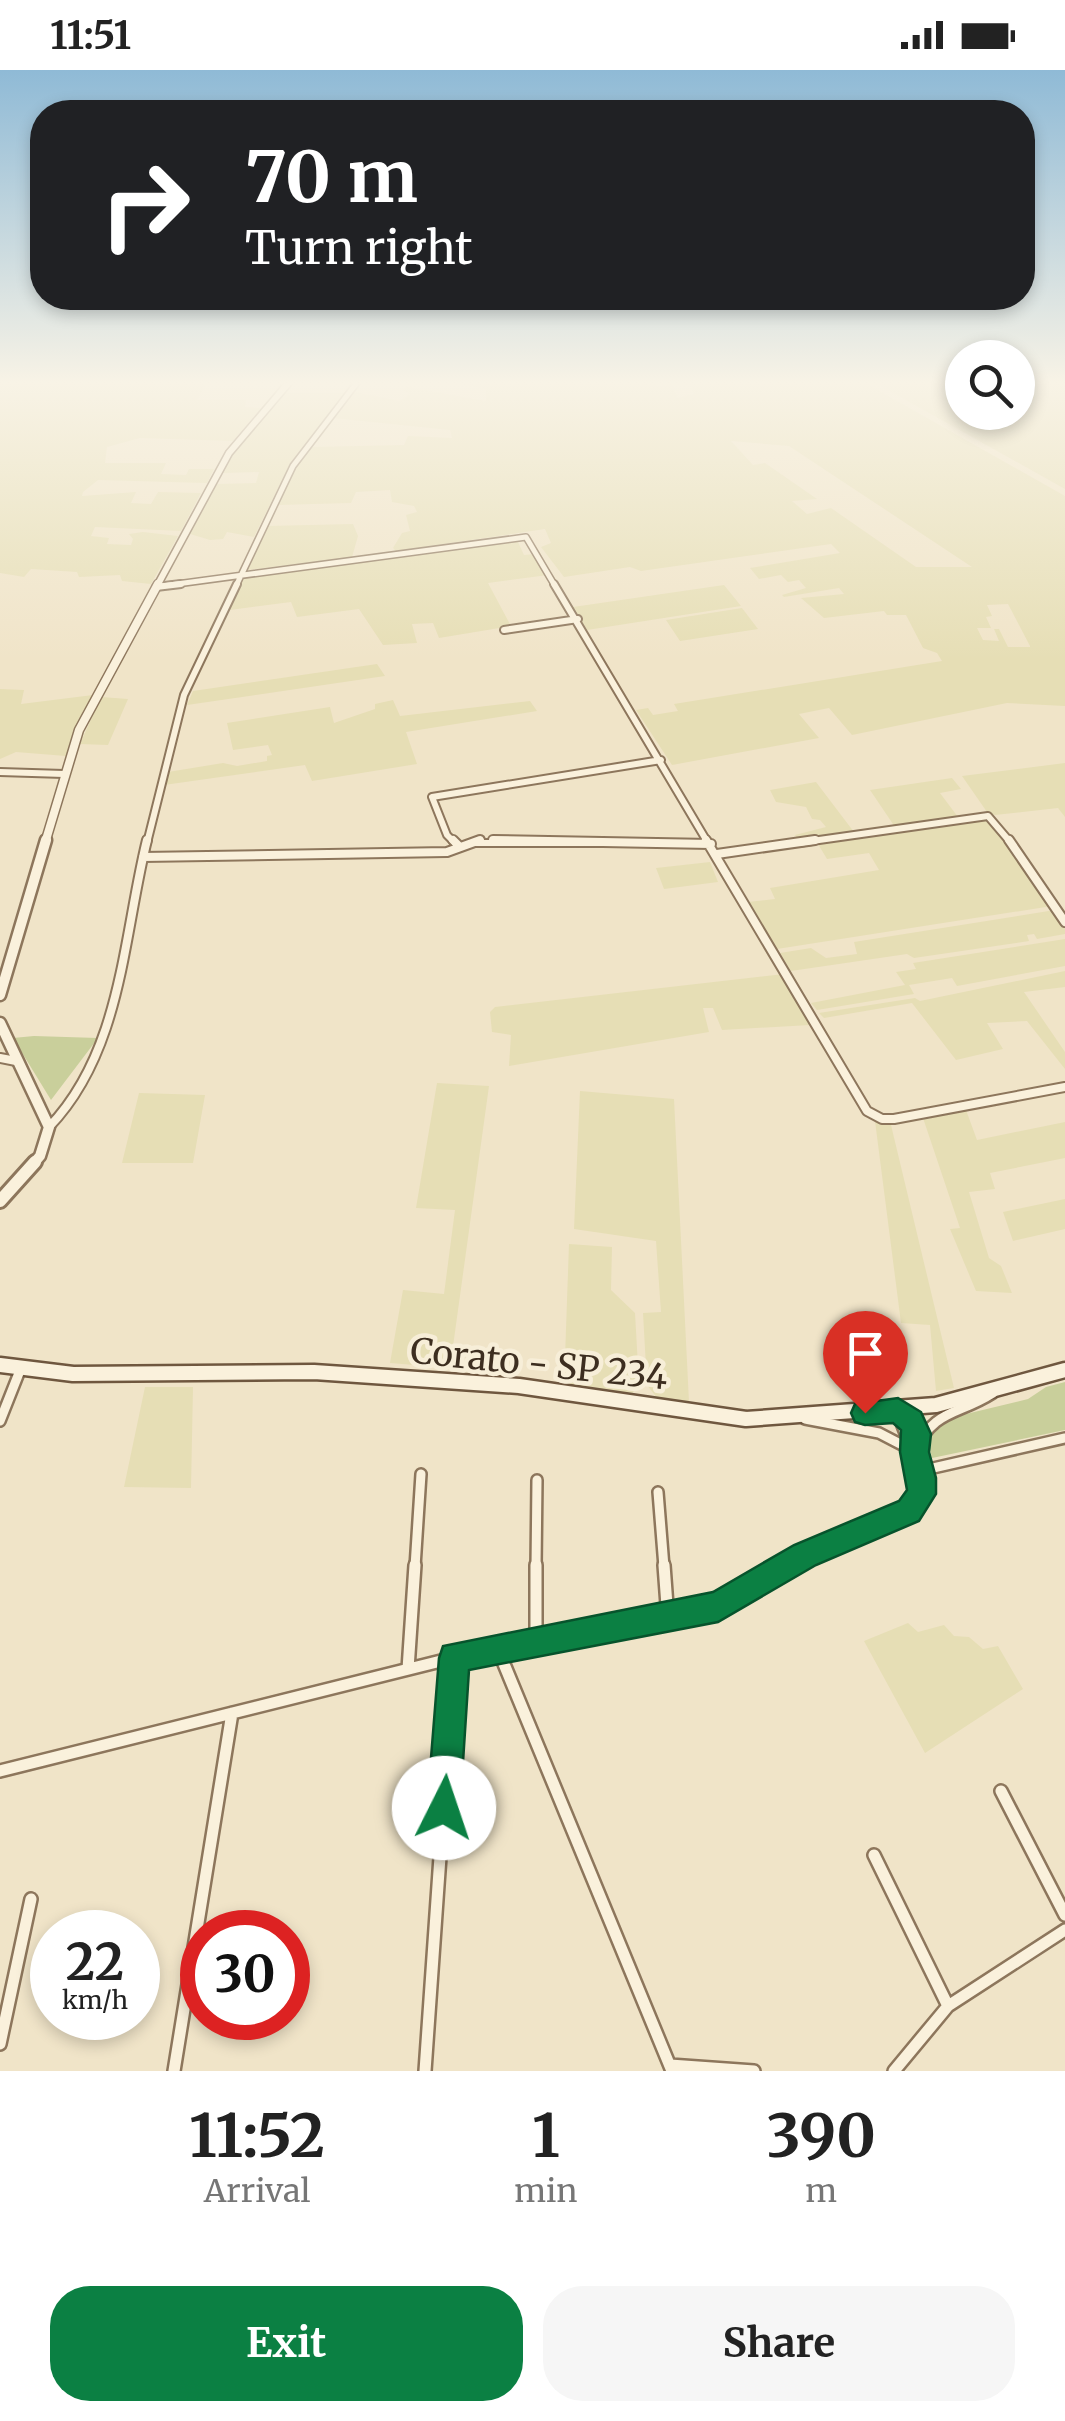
<!DOCTYPE html>
<html lang="en">
<head>
<meta charset="utf-8">
<style>
  body { margin:0; font-family:Merriweather,serif; background:#f6f6f6; color:#222; height:100vh; display:flex; flex-direction:column; font-size:38px; white-space:nowrap }
  * { box-sizing:border-box; margin:0 }
  p { font-size:32px; color:#767676 }
  .icon { flex:none; width:55px; height:55px; fill:none; stroke:currentColor; stroke-width:2; stroke-linecap:round; stroke-linejoin:round }
  .map { position:relative; height:2001px; overflow:hidden }
  .side { display:flex; flex-direction:column; background:#fff; flex:1 }
  .side>* { flex:none }
  .top-card { position:absolute; left:30px; top:30px; width:1005px; height:210px; border-radius:40px; box-shadow:0 5px 15px #0003; background:#202124; color:#fff; overflow:hidden }
  .buttons { position:absolute; left:945px; top:270px; display:grid; gap:20px }
  .buttons a { display:grid; place-items:center; width:90px; height:90px; border-radius:50%; background:#fff; box-shadow:0 5px 15px #0003; font-size:50px }
  .speed { position:absolute; left:30px; top:1840px; display:flex; gap:20px; font-size:50px; font-weight:700; text-align:center }
  .speed>* { display:grid; place-content:center; width:130px; height:130px; border-radius:50%; background:#fff; box-shadow:0 5px 15px #0003; line-height:1 }
  .speed small { font-size:25px; font-weight:400 }
  .speed .limit { border:15px solid #d22; background:#fff; color:#111 }
  .pin { position:absolute; display:grid; place-items:center; width:85px; height:85px; color:#fff; margin:-102px -42px; border-radius:50% 50% 50% 0; rotate:-45deg; box-shadow:0 0 10px #0007 }
  .pin .icon { rotate:45deg }
  .me { position:absolute; width:110px; margin:-55px; rotate:4deg; stroke-linejoin:round; filter:drop-shadow(0 0 8px #0008) }
  .turn { display:flex; align-items:center; gap:35px; height:210px; padding:0 50px; font-size:45px }
  .turn .icon { width:130px; height:130px; stroke-width:2.5 }
  .turn b { display:block; font-size:70px; line-height:85px }
  .eta { display:flex; justify-content:space-evenly; align-items:center; height:170px; text-align:center }
  .eta b { font-size:60px; font-weight:700; line-height:70px }
  .action { display:flex; gap:20px; margin-top:auto; padding:20px 50px }
  .action a { flex:1; height:115px; border-radius:40px; background:#0b8043; color:#fff; font-size:40px; font-weight:700; line-height:115px; text-align:center }
  .action a+a { background:#f6f6f6; color:#222 }
  .status { display:flex; justify-content:space-between; align-items:center; height:70px; padding:0 50px; background:#fff; direction:ltr }
  .status svg { height:28px; fill:currentColor }
  .map>svg:first-child { display:block }
</style>
</head>
<body>
<div class="status"><b>11:51</b><svg viewBox="0 0 49 12"><path d="M0 12V9h3v3zM5 12V6h3v6zM10 12V3h3v9zM15 12V0h3v12zM26 1h20v11H26zM47 4h2v5h-2z"/></svg></div>
<div class="map">
<svg width="1065" height="2001" viewBox="0 0 1065 2001">
  <rect width="100%" height="100%" fill="#f0e4c8"/>
  <!-- farmland -->
  <path fill="#e6deb5" fill-rule="evenodd" d="M0,310H208L197,330H246L245,337L261,338L233,371L140,368L107,377L105,393H166L161,404L186,405L189,399H214L207,413L98,410L83,422L82,426L136,422L131,433L151,434L158,422L201,423L181,461L95,457L91,466L109,468L107,474L131,475L133,469L129,464L143,462L178,466L151,514L122,511L120,505L79,507L77,502L31,499L24,507L0,503Z
    M443,310H641L656,316L672,315L678,328L694,324L687,310H860L1065,426V636L1007,633L852,665L829,638L799,644L819,668L672,695L636,640L648,638L653,645L678,641L674,634L942,591L937,583L923,578L906,545H887L884,541L824,548L801,528L844,524L839,518L784,527L782,525L806,518L799,510L788,512L781,505L759,509L750,498L840,483L831,474L641,501L630,497L564,507L541,477L551,473L545,459L396,481L393,478L402,463L410,461L406,445L417,442L414,436L392,432L390,420L356,422L351,433L277,435L297,396L312,377L404,375L408,366L452,368L450,360L333,348L355,322L400,331L410,324L403,320L407,317L486,331V319ZM731,371L789,376L972,497H916L831,438L807,444L792,431L817,429L765,393L753,395ZM1008,534L1030,576V577H1008L999,559H994L999,571L983,570L977,558H991L986,547L992,546L987,535Z
    M870,310H962V342H1018V310H1058L1065,315V419Z
    M282,323H346L290,394L254,467L227,462L223,469L210,470L190,464L217,414L256,413L259,402L223,403L240,371Z
    M353,454L358,466L352,487L248,500L267,456Z
    M524,467L526,470L518,472L524,485L535,484L548,505L488,513L511,556L439,568L433,553L412,554L417,573L383,575L359,539L297,547L291,532L230,540L244,504Z
    M724,515L741,536L587,560L573,537Z
    M742,538L758,559L680,571L666,550Z
    M377,594L385,606L187,635L193,621Z
    M0,619L24,620L21,634L93,625L66,686L16,682L0,689Z
    M101,627L128,629L108,675L80,674Z
    M393,630L400,646L530,631L537,641L406,662L417,694L312,711L305,695L164,715L168,702L223,693L237,696L267,691V686L272,685L268,675L233,680L227,653L330,637L334,653L375,639V634Z
    M1065,693V747L1058,738L995,745L987,742L962,706Z
    M952,708L961,719L940,723L961,751L990,747L1052,836L777,879L748,832L775,829L770,818L879,800L869,783L827,789L815,769L799,771L795,765L826,757L820,750L812,749L806,737L776,732L770,720L816,712L857,766L897,760L870,720Z
    M710,792L718,812L664,819L656,798Z
    M1055,840L1065,855V864L1037,869L1034,864L1027,865L1029,871L914,888L907,884L791,901L780,883L811,878L826,888L857,884L854,872Z
    M1065,869V896L957,916L952,908L909,915L914,924L817,940L811,933L905,915L896,902L916,899L913,893Z
    M1065,901V917L1024,922L1065,982V999L1027,951L987,953L1003,979L956,990L912,933L824,948L819,943L915,928L920,931Z
    M784,904L810,955L722,960L713,938H703L709,962L509,996L511,965L492,962L490,942L495,937Z
    M437,1013L489,1016L450,1298L390,1293L403,1220L444,1224L455,1140L416,1138Z
    M580,1021L674,1029L689,1332L657,1328L647,1315L643,1243L661,1242L656,1171L574,1159Z
    M139,1023L205,1025L193,1093H122Z
    M966,1040L977,1070L1065,1052V1088L990,1103L995,1119L969,1122L989,1188L1001,1196L1012,1223L976,1221L950,1159L960,1158L923,1048Z
    M875,1051L891,1055L954,1318L936,1321L930,1255L901,1253Z
    M1065,1129V1159L1013,1171L1003,1142Z
    M569,1174L612,1177L611,1220L635,1243L639,1314L631,1325L564,1316Z
    M145,1317H193L191,1418L124,1417Z
    M908,1553L918,1562L944,1555L954,1566L969,1567L983,1579L998,1576L1023,1619L925,1683L864,1571Z"/>
  <!-- green -->
  <path fill="#c9cf9b" d="M34,966L98,968L51,1030L13,968Z
    M1065,1312V1360L932,1388L928,1370L941,1350L1028,1329L1046,1317Z"/>
  <g fill="none" stroke-linecap="round" stroke-linejoin="round">
    <defs>
      <path id="minor-far4" d="M162,516L526,467L555,516
        M236,516L293,396L359,310"/>
      <path id="minor-far3" d="M554,514L708,773
        M156,517L181,514
        M504,560L578,549
        M0,702L64,704
        M147,773L184,625L237,514
        M455,773L447,765L432,727L661,690
        M473,773H636
        M798,773L988,746L1011,773"/>
      <path id="minor-far2" d="M453,770L460,777
        M493,770L711,774
        M706,770L867,1041L882,1049H894L1065,1017
        M1009,770L1065,852
        M717,784L815,770
        M143,787L447,782L480,770
        M0,988L16,991
        M49,1057C122,981 123,867 147,770"/>
      <path id="minor-far1" d="M898,1341L914,1359L916,1373
        M805,1349L879,1363L906,1377
        M0,1351L21,1298
        M914,1382C935,1338 957,1346 993,1323
        M920,1401L1065,1368
        M658,1422L664,1497
        M415,1497L421,1404
        M536,1497L537,1410
        M785,1497L909,1441C938,1401 905,1381 898,1341"/>
      <path id="minor" d="M664,1495L668,1549
        M536,1570V1495
        M497,1577L672,2001
        M408,1599L415,1495
        M0,1701L497,1577L718,1537L789,1495
        M1001,1721L1065,1845
        M874,1785L948,1936
        M0,1974L31,1829
        M670,1995L754,2001
        M174,2001L232,1643
        M425,2001L454,1587
        M894,2001L948,1936L1065,1860"/>
      <path id="tertiary-far3" d="M157,516L229,383L291,310"/>
      <path id="tertiary-far2" d="M45,773L79,660L158,514"/>
      <path id="tertiary-far1" d="M0,925L46,770
        M0,953L49,1057L40,1086L33,1094"/>
      <path id="tertiary" d="M0,1131L35,1092"/>
      <path id="secondary" d="M0,1295L73,1304L314,1302L519,1316L746,1349L936,1335L1065,1300"/>
    </defs>
    <!-- minor-far4 casing -->
    <use href="#minor-far4" stroke="#8d765c" stroke-width="8"/>
    <!-- minor-far3 casing -->
    <use href="#minor-far3" stroke="#8d765c" stroke-width="10"/>
    <!-- minor-far2 casing -->
    <use href="#minor-far2" stroke="#8d765c" stroke-width="12"/>
    <!-- minor-far1 casing -->
    <use href="#minor-far1" stroke="#8d765c" stroke-width="14"/>
    <!-- minor casing -->
    <use href="#minor" stroke="#8d765c" stroke-width="16"/>
    <!-- tertiary-far3 casing -->
    <use href="#tertiary-far3" stroke="#8d765c" stroke-width="9"/>
    <!-- tertiary-far2 casing -->
    <use href="#tertiary-far2" stroke="#8d765c" stroke-width="11"/>
    <!-- tertiary-far1 casing -->
    <use href="#tertiary-far1" stroke="#8d765c" stroke-width="15"/>
    <!-- tertiary casing -->
    <use href="#tertiary" stroke="#8d765c" stroke-width="18"/>
    <!-- secondary casing -->
    <use href="#secondary" stroke="#6f573f" stroke-width="19"/>
    <!-- minor-far4 -->
    <use href="#minor-far4" stroke="#faf1dc" stroke-width="5"/>
    <!-- minor-far3 -->
    <use href="#minor-far3" stroke="#faf1dc" stroke-width="6"/>
    <!-- minor-far2 -->
    <use href="#minor-far2" stroke="#faf1dc" stroke-width="8"/>
    <!-- minor-far1 -->
    <use href="#minor-far1" stroke="#faf1dc" stroke-width="9"/>
    <!-- minor -->
    <use href="#minor" stroke="#faf1dc" stroke-width="11"/>
    <!-- tertiary-far3 -->
    <use href="#tertiary-far3" stroke="#faf1dc" stroke-width="6"/>
    <!-- tertiary-far2 -->
    <use href="#tertiary-far2" stroke="#faf1dc" stroke-width="8"/>
    <!-- tertiary-far1 -->
    <use href="#tertiary-far1" stroke="#faf1dc" stroke-width="10"/>
    <!-- tertiary -->
    <use href="#tertiary" stroke="#faf1dc" stroke-width="12"/>
    <!-- secondary -->
    <use href="#secondary" stroke="#faf1dc" stroke-width="14"/>
  </g>
  <!-- sky -->
  <linearGradient id="sky" x2="0" y2="1"><stop stop-color="#8fbad6"/><stop offset="0.53" stop-color="#f8f3e6"/><stop offset="1" stop-color="#f8f3e6" stop-opacity="0"/></linearGradient>
  <rect width="1065" height="590" fill="url(#sky)"/>
  <!-- route -->
  <path fill="#0b8043" stroke="#07532c" stroke-width="2.5" d="M898,1328L921,1342L931,1364L929,1382L936,1408V1424L919,1451L816,1495L718,1552L469,1600L460,1738L455,1750L444,1755L432,1750L427,1738L439,1588L443,1576L713,1522L794,1475L899,1431L907,1420L900,1382L901,1360L893,1353L865,1355L855,1352L851,1343L855,1334Z"/>
  <g text-anchor="middle" stroke-width="9" stroke-linejoin="round" paint-order="stroke">
    <!-- near-street labels -->
    <g font-size="35" fill="#3d2e20" stroke="#f7eed8">
      <text transform="translate(539 1294) rotate(6)" y="12">Corato - SP 234</text>
    </g>
  </g>
</svg>
<div class="buttons">
<a><svg class="icon" aria-label="search" viewBox="0 0 24 24"><circle cx="10" cy="10" r="6"/><path d="M15 15l6 6"/></svg></a>
</div>
<div class="speed"><div>22<small>km/h</small></div><div class="limit">30</div></div>
<div class="pin" style="left:865px;top:1343px;background:#d93025"><svg class="icon" aria-label="arrive" viewBox="0 0 24 24"><path d="M6 21V4h12l-3 4 3 4H6"/></svg></div>
<svg class="me" style="left:444px;top:1738px" viewBox="-20 -20 40 40"><circle r="19" fill="#fff"/><path d="M0-13L10 11 0 6-10 11z" fill="#0b8043"/></svg>
<div class="top-card">
<div class="turn"><svg class="icon" aria-label="right" viewBox="0 0 24 24"><path d="M7 20v-9h11M14 6l5 5-5 5"/></svg><div><b>70 m</b>Turn right</div></div>
</div>
</div>
<section class="side">
<div class="eta">
<div><b>11:52</b><p>Arrival</p></div>
<div><b>1</b><p>min</p></div>
<div><b>390</b><p>m</p></div>
</div>
<div class="action"><a>Exit</a><a>Share</a></div>
</section>
</body>
</html>
